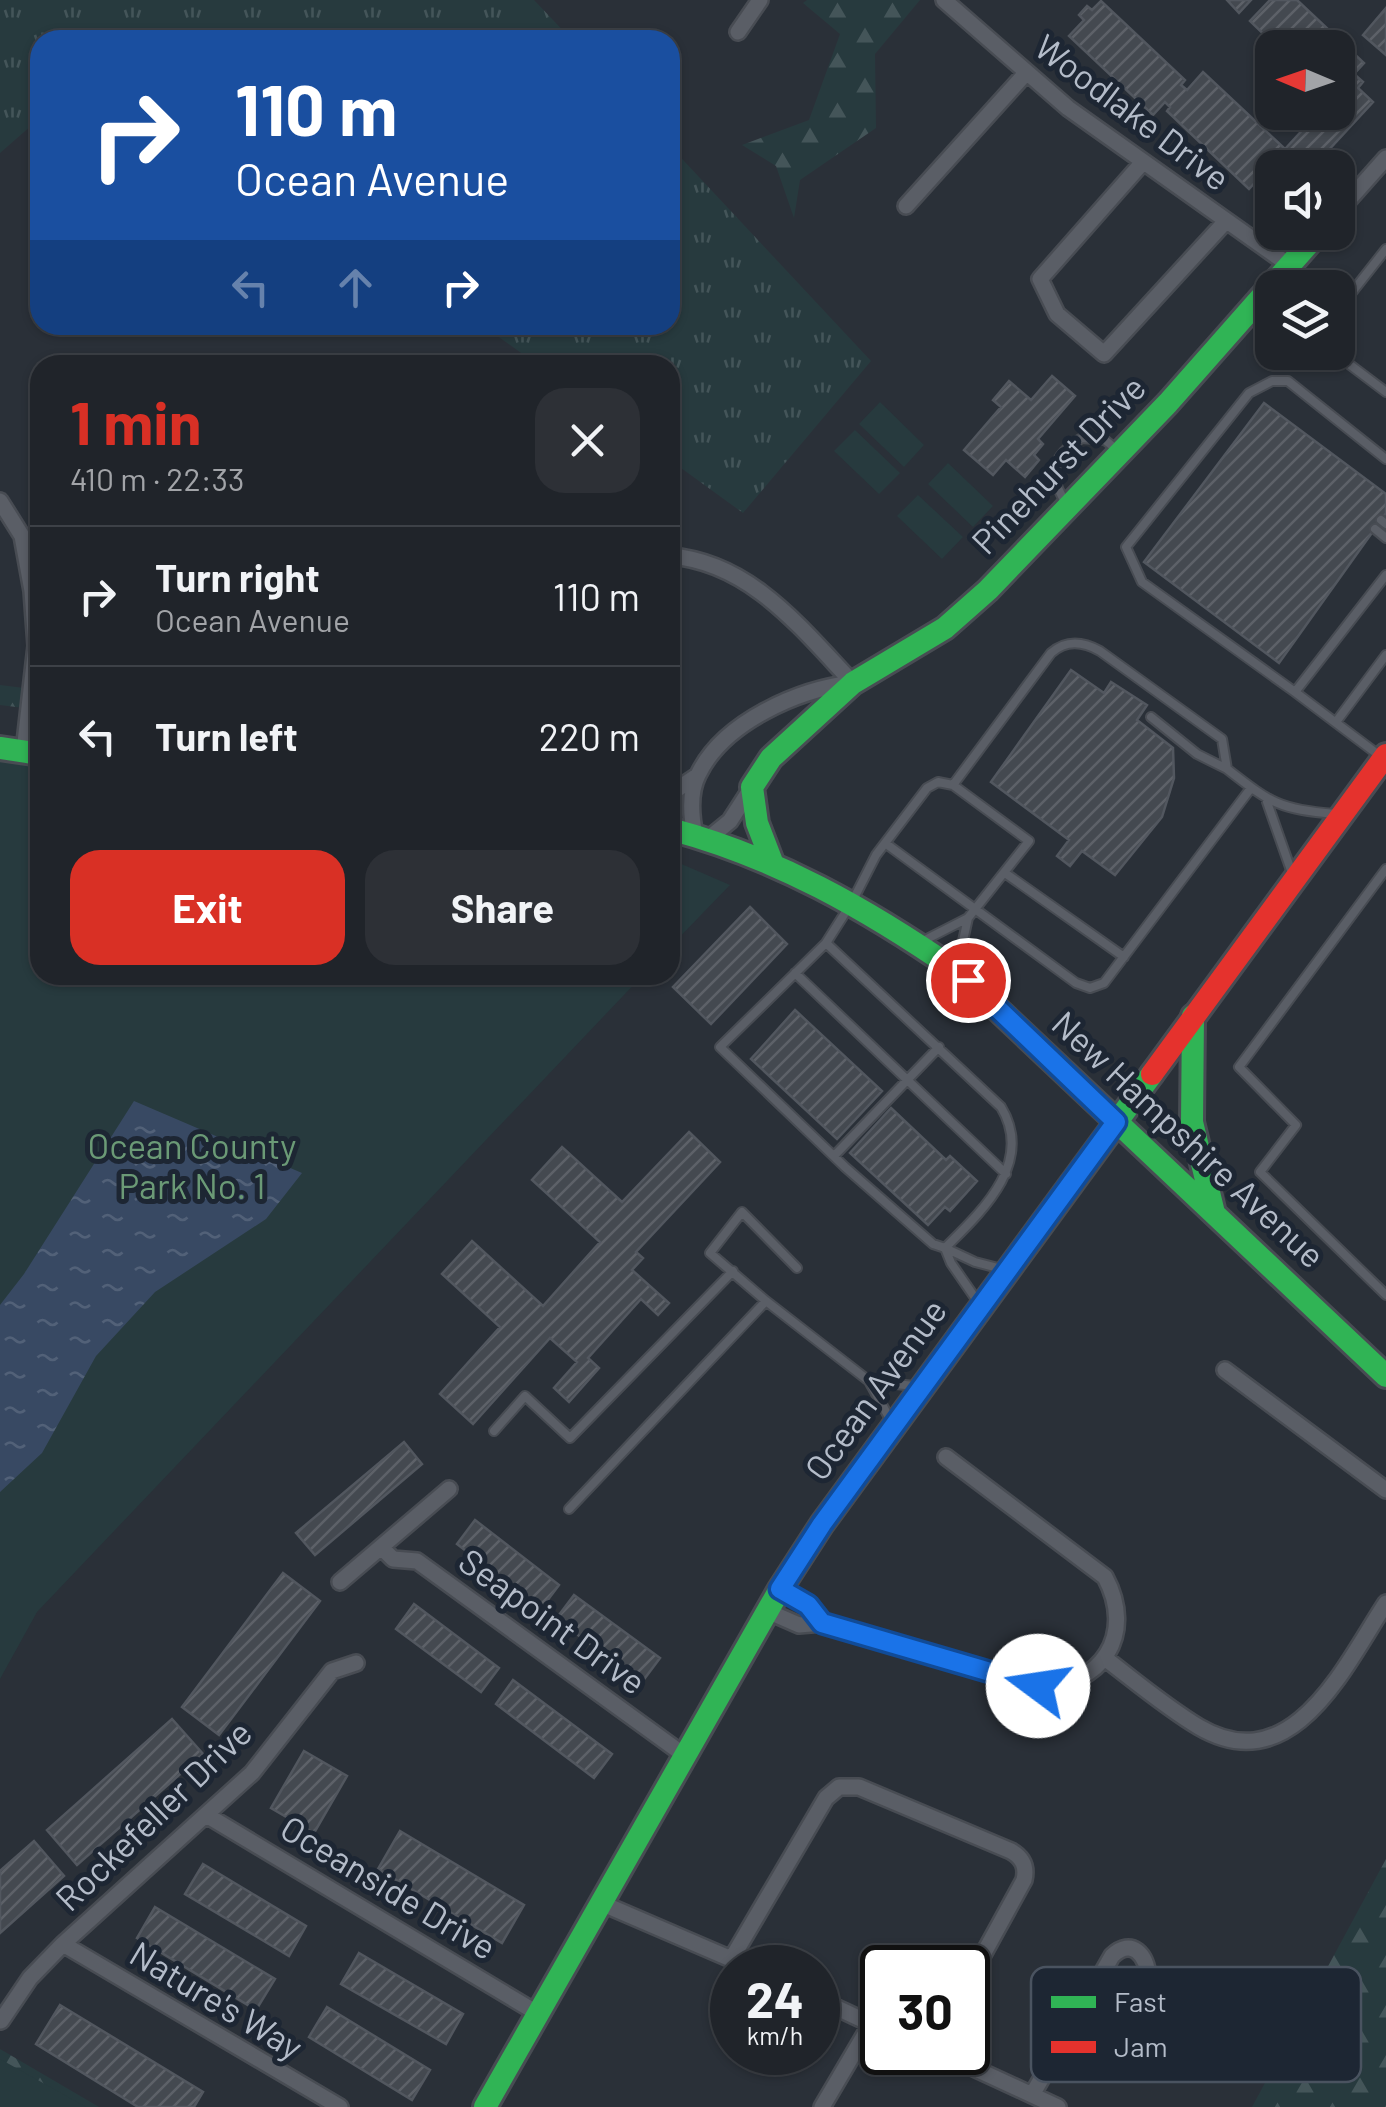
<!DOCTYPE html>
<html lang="en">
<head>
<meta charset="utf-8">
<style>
  body { margin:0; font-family:Barlow,sans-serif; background:#2d3036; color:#f1f3f6; height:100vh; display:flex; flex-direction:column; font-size:38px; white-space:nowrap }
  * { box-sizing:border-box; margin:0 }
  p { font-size:32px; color:#a2a4a8 }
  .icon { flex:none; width:55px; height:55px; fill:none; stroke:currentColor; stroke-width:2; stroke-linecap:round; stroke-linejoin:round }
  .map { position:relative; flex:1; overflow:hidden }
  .sheet { position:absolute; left:30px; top:355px; width:650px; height:630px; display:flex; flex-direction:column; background:#20242a; border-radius:30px; box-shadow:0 2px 8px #0004,0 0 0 2px #3d4147 }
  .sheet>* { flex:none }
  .guide { position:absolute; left:30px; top:30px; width:650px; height:305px; border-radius:30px; box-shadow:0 2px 8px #0004,0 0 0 2px #3d4147; background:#1a4fa0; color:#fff; overflow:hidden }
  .needle { width:65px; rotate:272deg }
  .buttons { position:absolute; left:1255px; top:30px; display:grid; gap:20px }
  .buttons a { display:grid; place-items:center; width:100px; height:100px; border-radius:20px; background:#20242a; box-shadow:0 2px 8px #0004,0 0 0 2px #3d4147; font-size:50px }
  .speed { position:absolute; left:710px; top:1945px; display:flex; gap:20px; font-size:50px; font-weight:700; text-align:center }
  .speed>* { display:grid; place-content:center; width:130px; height:130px; border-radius:50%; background:#20242a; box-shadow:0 2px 8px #0004,0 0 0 2px #3d4147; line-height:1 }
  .speed small { font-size:25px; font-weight:400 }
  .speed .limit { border:5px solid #111; border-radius:15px; background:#fff; color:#111 }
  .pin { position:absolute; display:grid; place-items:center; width:85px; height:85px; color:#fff; margin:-42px; border:5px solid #fff; border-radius:50%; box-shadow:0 2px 10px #0007 }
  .me { position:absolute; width:110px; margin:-55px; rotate:284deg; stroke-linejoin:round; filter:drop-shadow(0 0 8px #0008) }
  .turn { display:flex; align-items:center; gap:35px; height:210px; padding:0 40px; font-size:45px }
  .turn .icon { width:130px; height:130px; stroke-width:2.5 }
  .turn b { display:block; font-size:70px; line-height:85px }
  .lanes { display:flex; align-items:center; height:95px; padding:0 40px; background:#0003; justify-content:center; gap:50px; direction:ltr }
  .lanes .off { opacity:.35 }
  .round { display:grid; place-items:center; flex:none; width:105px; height:105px; border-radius:30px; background:#2d3036 }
  .head { display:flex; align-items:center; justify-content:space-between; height:170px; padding:0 40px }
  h1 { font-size:60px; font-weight:700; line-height:75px; color:#d93025 }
  .primary-button { display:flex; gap:20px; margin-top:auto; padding:20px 40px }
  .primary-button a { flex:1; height:115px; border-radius:30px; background:#d93025; color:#fff; font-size:40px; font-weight:700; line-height:115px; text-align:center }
  .primary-button a+a { background:#2d3036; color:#f1f3f6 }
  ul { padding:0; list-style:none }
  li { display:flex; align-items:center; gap:30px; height:140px; padding:0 40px; border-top:2px solid #3d4147 }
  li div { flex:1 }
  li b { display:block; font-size:38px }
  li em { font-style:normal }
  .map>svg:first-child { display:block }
</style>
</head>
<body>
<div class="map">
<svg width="1386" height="2107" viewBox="0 0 1386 2107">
  <defs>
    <pattern id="grass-tufts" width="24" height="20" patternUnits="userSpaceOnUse" patternTransform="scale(2.5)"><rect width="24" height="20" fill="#273a3e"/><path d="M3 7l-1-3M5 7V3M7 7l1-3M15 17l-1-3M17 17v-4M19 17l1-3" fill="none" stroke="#445559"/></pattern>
    <pattern id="forest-firs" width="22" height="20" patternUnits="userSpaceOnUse" patternTransform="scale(2.5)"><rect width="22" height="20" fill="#273a3e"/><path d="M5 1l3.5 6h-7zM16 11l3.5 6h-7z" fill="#445559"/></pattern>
    <pattern id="water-ripples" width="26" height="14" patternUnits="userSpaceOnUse" patternTransform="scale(2.5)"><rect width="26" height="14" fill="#384963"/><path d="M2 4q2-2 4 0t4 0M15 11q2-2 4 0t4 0" fill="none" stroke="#526178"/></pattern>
    <pattern id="building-hatch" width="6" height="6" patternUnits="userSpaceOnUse" patternTransform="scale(2.5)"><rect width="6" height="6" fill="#444950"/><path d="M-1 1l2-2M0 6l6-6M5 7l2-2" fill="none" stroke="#5d6168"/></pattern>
  </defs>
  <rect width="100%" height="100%" fill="#2a3038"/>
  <!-- grass -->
  <path fill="url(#grass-tufts)" d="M0,0H534L572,40H40V118L0,153Z
    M670,146L871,361L743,513L670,460V365H538L482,325H670Z"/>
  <!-- forest -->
  <path fill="url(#forest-firs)" d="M807,0H920L875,54L876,128L800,180L794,218L776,166L742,145L809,120L840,34L803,3Z
    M0,685L40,690V710L0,705Z
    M1386,1859V2107H1252Z
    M0,2049L99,2107H0Z"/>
  <!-- green -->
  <path fill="#273a3e" d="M880,402L924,445L904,467L859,424Z
    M855,430L900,473L879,494L834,451Z
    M948,463L993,506L973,527L928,484Z
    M918,495L963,537L942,559L897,516Z
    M0,749L40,754V975H643L37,1612L0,1679Z
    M670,859L730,885L670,947Z
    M0,2059L86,2107H0Z"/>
  <!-- water -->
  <path fill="url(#water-ripples)" d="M134,1101L302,1173L266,1219L155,1292L96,1356L42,1453L0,1492V1305L24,1274Z"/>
  <!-- building -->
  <path fill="url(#building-hatch)" stroke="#52575f" stroke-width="2.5" d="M1227,0H1251L1239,13Z
    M1270,0H1297L1364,63L1354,74L1363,82L1358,88L1373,102L1312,168H1272L1271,185L1261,176L1249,189L1167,111L1170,107L1165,102L1153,115L1069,36L1084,20L1079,15L1087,6L1092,10L1101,1L1185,80L1181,85L1187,90L1203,72L1285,149L1319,112H1338V48H1278L1250,21Z
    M1386,8V55L1363,35Z
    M1052,376L1075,396L1038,439L1043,444L1034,455L1039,460L1025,477L1006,460L993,475L964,450L1001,407L993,400L1009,381L1031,400Z
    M1264,403L1386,494V513L1279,663L1144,562Z
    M1071,670L1104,693L1111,682L1147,705L1137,720L1173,748L1174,778L1162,817L1115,875L1082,851L1070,866L1057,856L1069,840L991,782Z
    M750,907L787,944L711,1024L673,987Z
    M795,1010L882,1091L837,1139L751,1059Z
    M891,1108L946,1160L950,1156L977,1181L950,1211L945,1207L928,1225L850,1153Z
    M689,1132L720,1162L636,1252L643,1258L632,1270L669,1303L658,1315L641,1299L588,1358L599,1368L569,1402L554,1388L577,1362L550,1338L473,1424L440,1394L500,1327L442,1274L472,1241L543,1306L600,1242L532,1180L562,1147L622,1202Z
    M404,1442L422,1464L315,1555L296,1533Z
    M475,1520L559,1585L541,1609L457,1544Z
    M283,1573L320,1601L219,1735L182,1707Z
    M574,1595L660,1658L642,1682L556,1619Z
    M414,1604L499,1668L481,1692L396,1629Z
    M513,1680L612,1754L594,1778L496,1704Z
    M172,1719L203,1754L77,1865L47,1830Z
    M304,1751L347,1776L314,1833L271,1808Z
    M400,1831L524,1905L502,1943L378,1869Z
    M34,1841L64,1876L0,1933V1871Z
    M203,1864L306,1926L289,1956L185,1894Z
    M155,1907L275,1979L256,2010L137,1938Z
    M359,1953L463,2014L446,2044L341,1984Z
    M60,2005L203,2092L194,2107H138L36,2044Z
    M327,2007L430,2070L412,2100L309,2037Z"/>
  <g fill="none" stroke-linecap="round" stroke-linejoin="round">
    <defs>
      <path id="lane" d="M1338,310L1386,249
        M1333,352L1386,392
        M1068,505C1047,478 1051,455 1082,438L1105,440L1117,450
        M1381,520L1386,524
        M1375,529L1386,538
        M1295,692L1142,582L1126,547L1249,393L1272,381H1288L1386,459
        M1151,717L1197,754L1227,769
        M1336,722L1386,655
        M1380,756L1295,692L1386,575
        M953,785L938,782L927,788L876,855L852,902L826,943L1001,1107C1035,1163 981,1212 945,1248L975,1262L1002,1269
        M1267,802L1292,873
        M885,843L1076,983L1090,988L1104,983L1251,788
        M1386,869L1239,1067L1296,1125L1260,1172L1386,1295
        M1005,873L1124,957
        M921,942L968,918L1029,841L953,785L1051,653C1066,640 1082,641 1100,651L1222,739L1227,769C1272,804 1279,809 1336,814
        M826,943L720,1047L845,1167L933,1244L945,1248L951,1263L978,1302
        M957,968L968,918
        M795,973L1006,1174
        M834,1156L939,1047
        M797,1268L742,1212L710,1253L766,1301L869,1381L891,1421
        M869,1381L914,1386
        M494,1431L525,1396L570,1438L733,1271
        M569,1509L766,1301"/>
      <path id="street" d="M944,0L1068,108L1289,265
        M738,32L760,0
        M1143,162L1040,279L1057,314L1104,354L1226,221
        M906,206L1026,73
        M1338,212L1386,158
        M0,501L22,536L32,591L36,646L24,751
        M670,556C750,562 801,628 853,683
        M670,794L697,776
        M695,835C691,816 689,793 698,775C723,722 799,689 853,683
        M708,839L730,821L752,787
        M1225,1370L1386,1490
        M381,1547L393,1559L417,1561L684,1755
        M340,1582L449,1489
        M780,1589L808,1605L822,1623
        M767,1611L799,1625L822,1623L1037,1686C1102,1688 1136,1634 1105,1577L946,1457
        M1106,1659C1136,1682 1167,1708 1199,1727C1293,1782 1345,1665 1386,1603
        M208,1816L537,2013
        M601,1903L752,1968
        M63,1944L340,2107
        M732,1958L826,1798L839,1787H859L1011,1851C1023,1858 1027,1867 1024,1880L968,1982
        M818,1999L882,2029
        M1,2021L30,1978L63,1944L252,1773L332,1671L356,1663
        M939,2052L1058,2107
        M1032,2095L1112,1956C1132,1937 1147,1955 1148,1977L1137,1992L1089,1997
        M822,2107L871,2024"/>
      <path id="fast" d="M0,748L40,754
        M670,829C776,857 867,909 957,971L1386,1376
        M772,862L757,823L752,787L771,758L853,683L945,628L988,590L1168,403L1319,232
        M1193,1016L1192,1122L1214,1213
        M485,2107L780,1589L822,1524L1152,1074"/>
      <path id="jam" d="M1152,1074L1386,755"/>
    </defs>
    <!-- lane casing -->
    <use href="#lane" stroke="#484c53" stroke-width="12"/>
    <!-- street casing -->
    <use href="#street" stroke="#484c53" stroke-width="20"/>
    <!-- fast casing -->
    <use href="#fast" stroke="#484c53" stroke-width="28"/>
    <!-- jam casing -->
    <use href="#jam" stroke="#484c53" stroke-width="28"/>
    <!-- lane -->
    <use href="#lane" stroke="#5a5e66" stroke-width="8"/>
    <!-- street -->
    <use href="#street" stroke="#5a5e66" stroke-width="15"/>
    <!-- fast -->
    <use href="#fast" stroke="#30b455" stroke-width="22"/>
    <!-- jam -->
    <use href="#jam" stroke="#e5322d" stroke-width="22"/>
  </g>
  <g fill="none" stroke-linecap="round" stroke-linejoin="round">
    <defs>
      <path id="route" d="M968,980L1116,1122L822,1524L780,1589L808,1605L822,1623L1038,1686"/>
    </defs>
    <!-- route casing -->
    <use href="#route" stroke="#114b97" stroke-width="25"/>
    <!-- route -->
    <use href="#route" stroke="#1a73e8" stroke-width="18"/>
  </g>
  <g text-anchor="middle" stroke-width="10" stroke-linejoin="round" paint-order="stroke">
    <!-- street labels -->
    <g font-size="35" fill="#b4bcc9" stroke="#1d2633">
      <text transform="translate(1132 113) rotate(37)" y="12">Woodlake Drive</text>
      <text transform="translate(1059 465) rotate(-46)" y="12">Pinehurst Drive</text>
      <text transform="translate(1188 1140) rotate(43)" y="12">New Hampshire Avenue</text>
      <text transform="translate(876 1390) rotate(-54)" y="12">Ocean Avenue</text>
      <text transform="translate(552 1622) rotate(36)" y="12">Seapoint Drive</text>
      <text transform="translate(154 1816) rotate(-44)" y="12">Rockefeller Drive</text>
      <text transform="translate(388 1888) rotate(31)" y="12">Oceanside Drive</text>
      <text transform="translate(216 2001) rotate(31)" y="12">Nature's Way</text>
    </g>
    <!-- park labels -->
    <g font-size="35" fill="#6b9a76" stroke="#1d2633">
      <text x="192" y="1159">Ocean County<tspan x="192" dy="40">Park No. 1</tspan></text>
    </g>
  </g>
  <!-- legend -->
  <rect x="1031" y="1967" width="330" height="115" rx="15" fill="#1d2633" stroke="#4a5360" stroke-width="2.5"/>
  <rect x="1051" y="1996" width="45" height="12" fill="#30b455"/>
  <rect x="1051" y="2041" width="45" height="12" fill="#e5322d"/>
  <g font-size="28" fill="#b4bcc9">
    <text x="1114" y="2012">Fast</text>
    <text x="1114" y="2057">Jam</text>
  </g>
</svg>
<div class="buttons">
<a><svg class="needle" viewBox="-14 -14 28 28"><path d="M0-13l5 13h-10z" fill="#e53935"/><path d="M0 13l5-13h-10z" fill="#a2a4a8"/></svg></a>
<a><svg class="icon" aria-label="sound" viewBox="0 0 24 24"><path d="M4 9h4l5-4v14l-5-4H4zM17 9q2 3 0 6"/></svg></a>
<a><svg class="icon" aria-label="layers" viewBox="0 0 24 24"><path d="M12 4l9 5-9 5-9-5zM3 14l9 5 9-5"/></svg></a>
</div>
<div class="speed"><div>24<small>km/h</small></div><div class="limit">30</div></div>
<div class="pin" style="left:968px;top:980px;background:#d93025"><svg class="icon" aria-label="arrive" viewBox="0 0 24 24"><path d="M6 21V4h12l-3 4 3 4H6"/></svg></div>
<svg class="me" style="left:1038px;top:1686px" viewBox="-20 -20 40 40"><circle r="19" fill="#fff"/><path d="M0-13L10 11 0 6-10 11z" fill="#1a73e8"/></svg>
<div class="guide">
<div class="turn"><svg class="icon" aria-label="right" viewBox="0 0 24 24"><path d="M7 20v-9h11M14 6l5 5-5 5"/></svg><div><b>110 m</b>Ocean Avenue</div></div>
<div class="lanes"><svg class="icon off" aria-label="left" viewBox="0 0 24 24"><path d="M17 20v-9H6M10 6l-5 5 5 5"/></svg><svg class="icon off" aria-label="ahead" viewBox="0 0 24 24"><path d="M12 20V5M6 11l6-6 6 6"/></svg><svg class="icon" aria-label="right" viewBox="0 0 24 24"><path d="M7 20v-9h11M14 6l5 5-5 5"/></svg></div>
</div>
<section class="sheet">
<div class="head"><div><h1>1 min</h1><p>410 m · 22:33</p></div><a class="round"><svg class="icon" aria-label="close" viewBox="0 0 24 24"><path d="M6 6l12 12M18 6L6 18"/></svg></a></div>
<ul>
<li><svg class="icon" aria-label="right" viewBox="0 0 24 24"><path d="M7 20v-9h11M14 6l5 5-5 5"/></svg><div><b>Turn right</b><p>Ocean Avenue</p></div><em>110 m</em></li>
<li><svg class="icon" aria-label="left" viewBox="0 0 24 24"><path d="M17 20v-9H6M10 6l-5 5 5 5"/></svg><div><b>Turn left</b></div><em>220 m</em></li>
</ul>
<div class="primary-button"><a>Exit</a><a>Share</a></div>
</section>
</div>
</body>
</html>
